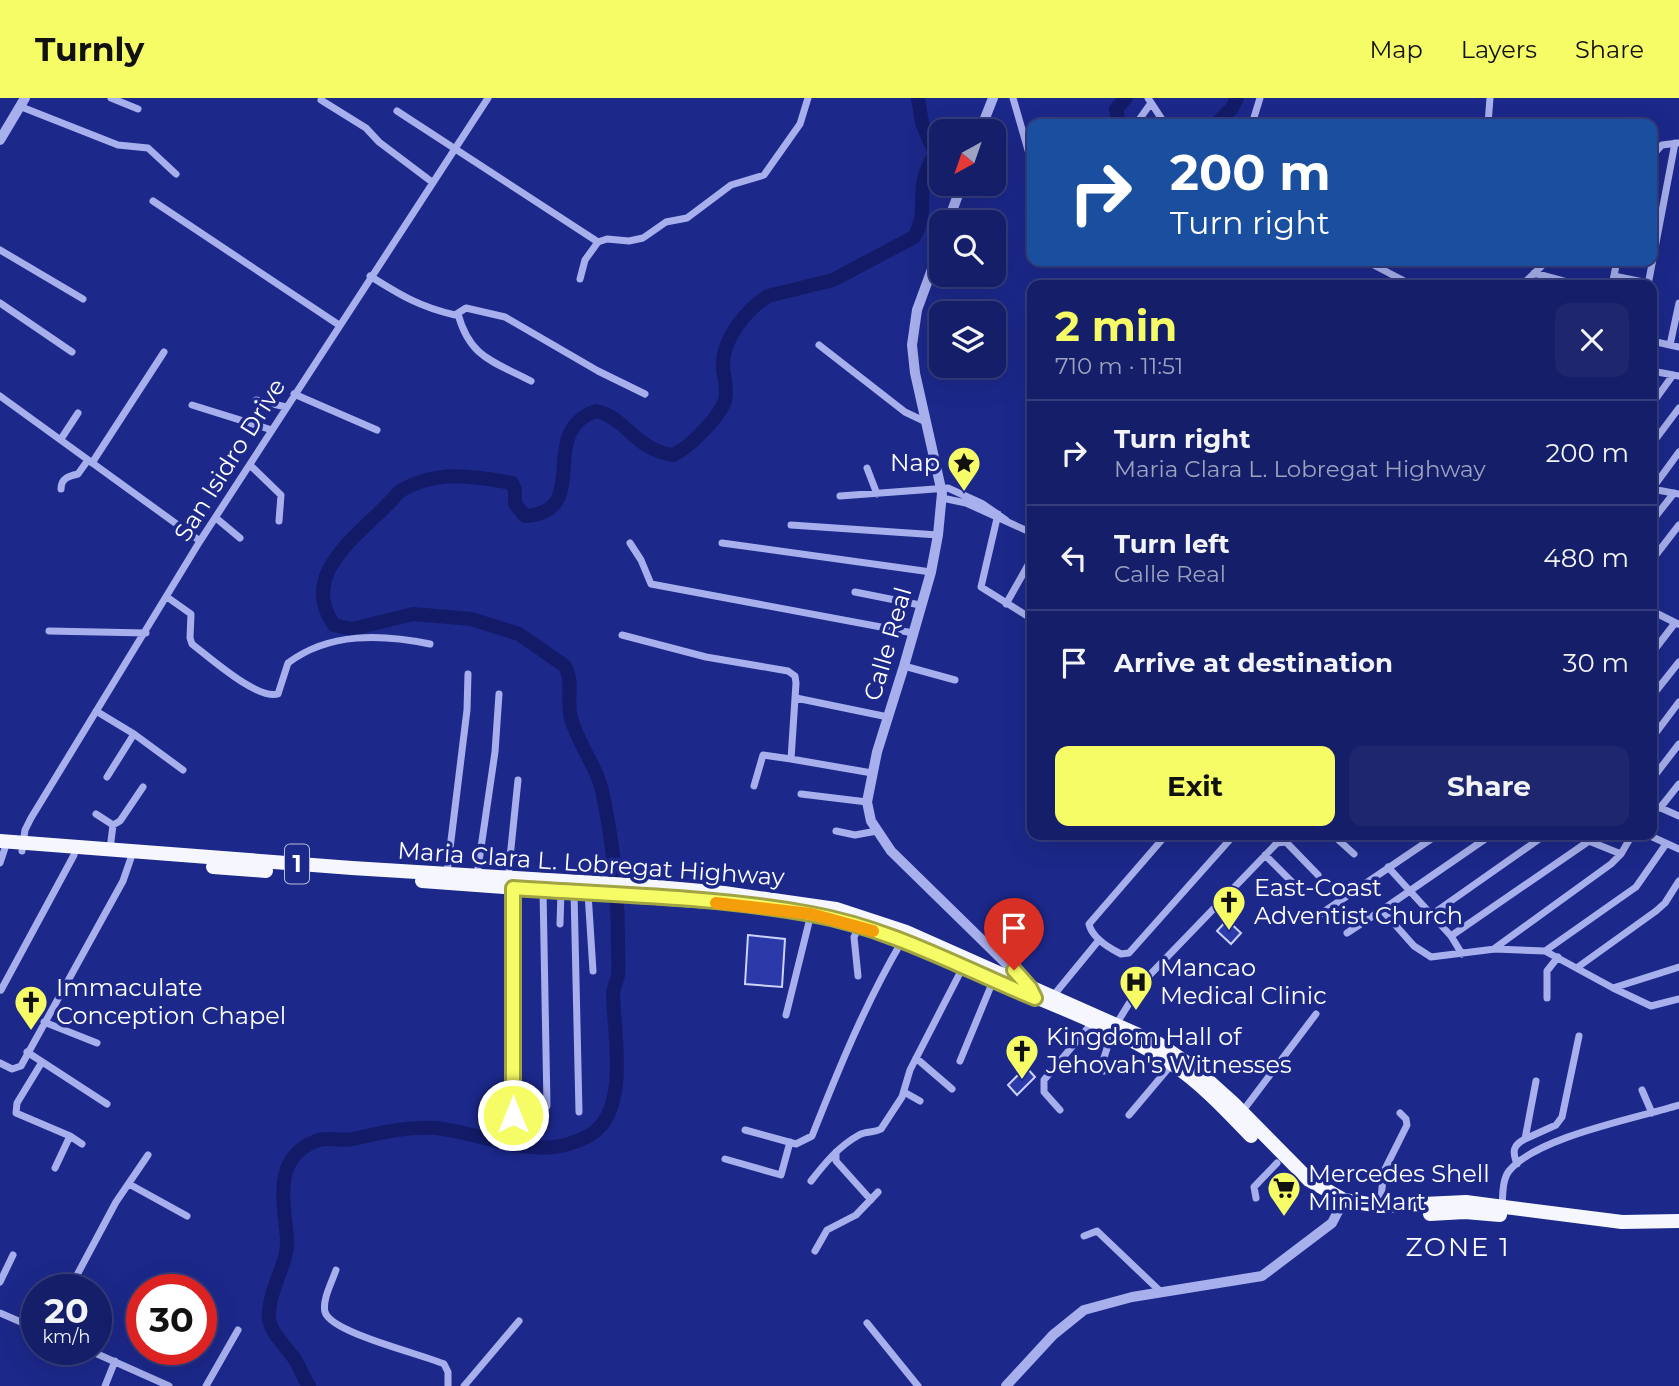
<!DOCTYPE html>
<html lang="en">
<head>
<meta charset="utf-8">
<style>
  body { margin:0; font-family:Montserrat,sans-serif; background:#1e276e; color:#f1f3f6; height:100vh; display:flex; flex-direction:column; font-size:26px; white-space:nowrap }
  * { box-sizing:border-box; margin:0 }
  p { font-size:23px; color:#9da2c0 }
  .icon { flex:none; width:38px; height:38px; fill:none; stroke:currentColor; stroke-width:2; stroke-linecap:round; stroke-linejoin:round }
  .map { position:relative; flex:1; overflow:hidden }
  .drawer { position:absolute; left:1027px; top:182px; width:630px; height:560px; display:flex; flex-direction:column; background:#151e68; border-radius:14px; box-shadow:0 7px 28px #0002,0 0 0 2px #343c7c }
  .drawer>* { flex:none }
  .banner { position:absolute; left:1027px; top:21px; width:630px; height:147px; border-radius:14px; box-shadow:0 7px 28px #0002,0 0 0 2px #343c7c; background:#1a4fa0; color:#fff; overflow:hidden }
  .needle { width:46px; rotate:220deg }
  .fabs { position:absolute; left:929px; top:21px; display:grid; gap:14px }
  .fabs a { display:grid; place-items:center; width:77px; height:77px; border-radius:14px; background:#151e68; box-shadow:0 7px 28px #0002,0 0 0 2px #343c7c; font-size:35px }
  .speed { position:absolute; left:21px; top:1176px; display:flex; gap:14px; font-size:35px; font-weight:700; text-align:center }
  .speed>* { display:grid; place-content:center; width:91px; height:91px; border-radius:50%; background:#151e68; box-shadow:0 7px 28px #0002,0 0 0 2px #343c7c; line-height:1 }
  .speed small { font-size:18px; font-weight:400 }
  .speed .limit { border:10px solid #d22; background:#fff; color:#111 }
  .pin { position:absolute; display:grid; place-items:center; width:60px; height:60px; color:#fff; margin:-72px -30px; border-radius:50% 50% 50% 0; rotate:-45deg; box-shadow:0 0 7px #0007 }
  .pin .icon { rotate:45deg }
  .me { position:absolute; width:77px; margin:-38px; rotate:0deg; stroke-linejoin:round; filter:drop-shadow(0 0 5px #0008) }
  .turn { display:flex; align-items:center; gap:24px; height:147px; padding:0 28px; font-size:32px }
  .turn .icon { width:91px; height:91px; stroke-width:2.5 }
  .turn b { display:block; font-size:49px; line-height:60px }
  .round { display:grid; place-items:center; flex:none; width:74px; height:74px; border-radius:14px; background:#1e276e }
  .head { display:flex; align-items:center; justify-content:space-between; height:119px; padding:0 28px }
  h1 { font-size:42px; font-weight:700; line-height:52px; color:#f6fc65 }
  .action { display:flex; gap:14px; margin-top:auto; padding:14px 28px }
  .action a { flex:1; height:80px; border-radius:14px; background:#f6fc65; color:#111; font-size:28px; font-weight:700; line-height:80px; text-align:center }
  .action a+a { background:#1e276e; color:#f1f3f6 }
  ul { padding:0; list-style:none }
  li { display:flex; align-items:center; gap:21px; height:105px; padding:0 28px; border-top:2px solid #343c7c }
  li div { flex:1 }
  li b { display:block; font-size:26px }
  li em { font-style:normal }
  header { display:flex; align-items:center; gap:42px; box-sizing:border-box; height:98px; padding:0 35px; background:#f6fc65; color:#111 }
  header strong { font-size:33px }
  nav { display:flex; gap:38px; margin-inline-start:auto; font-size:24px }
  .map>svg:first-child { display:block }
</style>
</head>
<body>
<header>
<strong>Turnly</strong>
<nav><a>Map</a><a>Layers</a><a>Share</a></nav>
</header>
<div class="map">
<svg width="1679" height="1288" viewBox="0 0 1679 1288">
  <rect width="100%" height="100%" fill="#1c288a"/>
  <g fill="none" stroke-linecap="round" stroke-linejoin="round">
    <!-- river -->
    <path stroke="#131b68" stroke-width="14" d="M1119,26L1116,11L1126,0
      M1216,26L1232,10L1237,0
      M309,1288C303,1279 300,1269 294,1260C270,1229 261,1227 276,1185C281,1170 288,1157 287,1140C284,1104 272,1060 316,1043C329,1038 341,1044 353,1041C380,1035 407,1028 435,1030C488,1035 538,1067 590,1037C630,1013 614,936 613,897C613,890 617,884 618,877C619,868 618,859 618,850C618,805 615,758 606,713C604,701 601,684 595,673C587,655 576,639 571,620C566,602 574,585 565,568L519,536L471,521L413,516L352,531L334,527C295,472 369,431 399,394C435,371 474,378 512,385L515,392V406L525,418C594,414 535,334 596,313C626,319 635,352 673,357C689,350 720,319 725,302C728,292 724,280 723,270C721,242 747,211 768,198L833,182L914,139C927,115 919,106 924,82C925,73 931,64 935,55L922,25L918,0"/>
  </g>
  <!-- building -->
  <path fill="#2b3aa8" stroke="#ccd2f9" stroke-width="2" d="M1227,822L1241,835L1231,846L1217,833Z
    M748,837L785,841L782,889L745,886Z
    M1026,969L1035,979L1017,997L1008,987Z"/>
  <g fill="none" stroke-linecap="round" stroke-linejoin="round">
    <!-- minor -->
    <path stroke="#a7afec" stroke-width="7" d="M111,0L138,11
      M1013,0L1032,66
      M1148,0L1165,26
      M321,2L366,30L379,44L432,84
      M19,8L118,47L148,50L176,76
      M397,13L598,144
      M1136,26L1151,5
      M1252,26L1260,0
      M1488,26L1490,0
      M1652,58L1662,47L1678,45
      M153,103L339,227
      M0,152L83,201
      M1366,163L1412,187
      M1534,175L1578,187
      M370,178C400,197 420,209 455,217L466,210L505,219L598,273L645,296
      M1614,178L1648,185
      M580,181L585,162L598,144L607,141L629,143L643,140L666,124L687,120L731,87L764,77L800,26L808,0
      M1522,187L1547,163
      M1612,187L1617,163
      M1648,187L1675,45
      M0,205L72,254
      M458,216C470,260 493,263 531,283
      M1652,243L1679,249
      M819,247L905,314L926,324
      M1670,247L1679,205
      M1652,273L1679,278
      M294,296L377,332
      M0,298L200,443
      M256,302L286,309
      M1652,306L1673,277
      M192,307L272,332
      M61,341L78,315
      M1652,346L1679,310
      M1679,354L1652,391L1679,396
      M92,365L164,254
      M250,367L281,397L279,423
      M867,370L877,396
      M61,391C61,380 69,378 78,376L88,362
      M840,398L948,390L983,406L1006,422
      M942,400L966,405L1032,435
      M998,416L981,489L1032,521
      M216,420L240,440
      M1652,423L1674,395
      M791,427L938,437
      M630,445L641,462L651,486L913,535
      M722,445L931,474
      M1652,462L1679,427
      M855,494L920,507
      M167,499L191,516L190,540L192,546C209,559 257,602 278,596L288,565C329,534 382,536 430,546
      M1006,506L1032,460
      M1652,513L1678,526
      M49,533L146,535
      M622,537L706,559L788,573L795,578L796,585L791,661L872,675
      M1652,555L1675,525
      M904,568L955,582
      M1652,598L1679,564
      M796,600L888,619
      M96,613L134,636L183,672
      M1652,640L1679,604
      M107,679L134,636
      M1652,681L1679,646
      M754,688L763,657L791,661
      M801,696L867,704
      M1652,706L1679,718
      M1660,710L1679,686
      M96,716L113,727
      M836,733L855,737L877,733
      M1166,737L1089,826C1092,840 1109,850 1121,856L1129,855L1234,737
      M1333,737L1354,756
      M1574,737L1621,756
      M1648,737L1679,751
      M110,751L113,727L120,723L143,689
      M22,753L25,732L31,720L200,443L488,0
      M1265,757L1298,790
      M0,765L7,744
      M1388,769L1451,838L1462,856
      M447,775L467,612L468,576
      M477,777L495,654L499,596
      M508,779L518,682
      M513,790V1017
      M543,792L547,1008
      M574,794L579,1014
      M588,795L593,873
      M1382,812L1491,737
      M1319,817L1437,737
      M1431,817L1545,737
      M560,826L561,793
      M1347,835L1382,812L1414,848L1431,859L1495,851L1545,853L1613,890L1679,869
      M1451,838L1589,743
      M1495,850L1611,766L1621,756L1632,737
      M1545,853L1636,789L1666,746
      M1578,869L1656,813L1665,805L1679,783
      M858,878L854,839L859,829
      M1613,890L1651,908L1679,901
      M1,892L74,757
      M1053,898L1099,842
      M1547,900V873L1558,859
      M786,917L811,816
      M44,924L97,945
      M1117,925L1141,886L1277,745L1286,744L1318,777
      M27,954L107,1006
      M916,960L952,991
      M960,963L993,883
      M42,964L17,1005L16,1015L70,1038L82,1046
      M0,965L12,971L21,968L123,783L133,754
      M1104,973L1103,963L1112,934
      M1642,992L1652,1015
      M904,994L920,1003
      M1060,1012L1044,994V982L1092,925
      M1242,1014L1316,916
      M1129,1017L1172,966
      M745,1032L796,1046L812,1038C839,970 865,906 902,843
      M1525,1041L1556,1027L1562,1019L1579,938
      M836,1054V1063L871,1102
      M725,1061L781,1077L790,1044
      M1517,1066C1512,1053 1513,1047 1525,1041L1536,983
      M55,1070L70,1038
      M811,1083C825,1065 839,1048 859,1037C866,1033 874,1035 881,1031L902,999L910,972L963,869
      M129,1086L187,1118
      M1256,1100L1254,1089L1277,1065
      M1380,1108L1384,1073L1407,1027L1406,1021L1400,1015
      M1502,1109C1503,1097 1502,1082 1509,1073C1536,1039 1637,1020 1679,1007
      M1084,1138L1097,1133L1161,1194
      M815,1153L827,1132L856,1117L878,1094
      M336,1172C332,1184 322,1202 325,1214C331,1235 422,1256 444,1266L448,1274V1288
      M0,1184L13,1157
      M69,1192L116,1104L148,1057
      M0,1215L37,1231
      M867,1225L918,1288
      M86,1251L169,1288
      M105,1288L115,1263
      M206,1288L238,1232
      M464,1288L519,1223"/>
    <!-- tertiary -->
    <path stroke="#a7afec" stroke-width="10" d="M980,33L993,0
      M0,42L25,0
      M948,124L962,86
      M942,144L917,212L912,247L915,275L942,395L938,437L931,474L904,568L877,654L867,704L871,723L891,753L1027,886
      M1006,1288L1053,1237L1084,1212L1132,1199L1262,1178L1332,1125L1344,1102"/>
    <!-- trunk -->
    <path stroke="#f6f6ff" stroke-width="14" d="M0,743L352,770L646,788L724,795L836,811L906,834L1159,946L1193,969L1233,1005L1309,1082L1344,1102L1380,1108L1466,1104L1622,1124L1679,1123
      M213,769L266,773
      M422,783L724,805L811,816L874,833
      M961,868C1031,899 1108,924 1172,966C1201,985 1227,1013 1251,1038
      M1430,1116L1465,1114L1500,1117"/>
  </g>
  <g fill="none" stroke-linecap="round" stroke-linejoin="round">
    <defs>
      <path id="route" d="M513,1017V790C611,797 713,798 811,816C890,830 962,870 1035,900L1030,890L1014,872"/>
    </defs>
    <!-- route casing -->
    <use href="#route" stroke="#a0a442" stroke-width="18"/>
    <!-- route -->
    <use href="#route" stroke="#f6fc65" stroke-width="12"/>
    <!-- slow -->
    <path stroke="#f59e0b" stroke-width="12" d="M716,805L811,816L873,833"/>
  </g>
  <!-- icons -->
  <defs>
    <symbol id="sight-pin" viewBox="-11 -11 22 30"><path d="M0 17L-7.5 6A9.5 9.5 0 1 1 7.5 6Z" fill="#f6fc65" stroke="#1c288a"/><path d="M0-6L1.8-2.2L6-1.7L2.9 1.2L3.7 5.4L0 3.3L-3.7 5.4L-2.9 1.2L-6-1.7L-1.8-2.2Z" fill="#111"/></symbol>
    <symbol id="church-pin" viewBox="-11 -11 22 30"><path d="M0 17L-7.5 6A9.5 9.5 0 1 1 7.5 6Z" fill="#f6fc65" stroke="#1c288a"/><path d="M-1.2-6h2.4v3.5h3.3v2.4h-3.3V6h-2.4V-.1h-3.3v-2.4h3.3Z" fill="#111"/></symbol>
    <symbol id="hospital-pin" viewBox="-11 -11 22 30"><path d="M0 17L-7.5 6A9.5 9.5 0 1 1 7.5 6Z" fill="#f6fc65" stroke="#1c288a"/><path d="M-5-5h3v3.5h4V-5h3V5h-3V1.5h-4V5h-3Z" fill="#111"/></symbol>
    <symbol id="supermarket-pin" viewBox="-11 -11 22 30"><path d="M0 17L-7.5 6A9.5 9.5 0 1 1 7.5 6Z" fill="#f6fc65" stroke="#1c288a"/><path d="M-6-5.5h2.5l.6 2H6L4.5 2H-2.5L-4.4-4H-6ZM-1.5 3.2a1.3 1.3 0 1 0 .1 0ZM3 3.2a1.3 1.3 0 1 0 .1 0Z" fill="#111"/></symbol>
  </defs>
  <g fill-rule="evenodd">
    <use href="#sight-pin" x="945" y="346" width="38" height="52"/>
    <use href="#church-pin" x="1210" y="785" width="38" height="52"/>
    <use href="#hospital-pin" x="1117" y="865" width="38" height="52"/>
    <use href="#church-pin" x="12" y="885" width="38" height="52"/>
    <use href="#church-pin" x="1003" y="934" width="38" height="52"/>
    <use href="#supermarket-pin" x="1265" y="1071" width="38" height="52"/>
  </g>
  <g text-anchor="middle" stroke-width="7" stroke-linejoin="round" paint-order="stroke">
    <!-- shield labels -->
    <rect fill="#1c288a" stroke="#bbbedc" stroke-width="2" x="285" y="746.5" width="24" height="39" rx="5"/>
    <g font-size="23" font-weight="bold" fill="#fff">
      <text x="297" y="774">1</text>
    </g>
    <!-- street labels -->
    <g font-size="24" fill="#fff" stroke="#1c288a">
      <text transform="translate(230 362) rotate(-58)" y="8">San Isidro Drive</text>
      <text transform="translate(888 546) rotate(-74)" y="8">Calle Real</text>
      <text transform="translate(591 766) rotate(4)" y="8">Maria Clara L. Lobregat Highway</text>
    </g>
    <!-- poi labels -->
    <g font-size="24" fill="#fff" stroke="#1c288a" text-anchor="start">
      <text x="940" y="373" text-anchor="end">Nap</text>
      <text x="1254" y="798">East-Coast<tspan x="1254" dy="28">Adventist Church</tspan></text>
      <text x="1160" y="878">Mancao<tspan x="1160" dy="28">Medical Clinic</tspan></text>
      <text x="56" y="898">Immaculate<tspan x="56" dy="28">Conception Chapel</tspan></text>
      <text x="1046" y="947">Kingdom Hall of<tspan x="1046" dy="28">Jehovah's Witnesses</tspan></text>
      <text x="1308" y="1084">Mercedes Shell<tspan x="1308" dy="28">Mini-Mart</tspan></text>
    </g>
    <!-- neighbourhood labels -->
    <g font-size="26" letter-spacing="2" fill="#fff" stroke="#1c288a">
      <text x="1458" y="1158">ZONE 1</text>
    </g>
  </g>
</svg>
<div class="fabs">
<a><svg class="needle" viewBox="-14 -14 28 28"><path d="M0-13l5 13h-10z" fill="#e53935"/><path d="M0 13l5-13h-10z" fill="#9da2c0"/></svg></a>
<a><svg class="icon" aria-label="search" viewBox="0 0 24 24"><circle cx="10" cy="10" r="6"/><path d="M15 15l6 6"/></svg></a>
<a><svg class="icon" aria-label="layers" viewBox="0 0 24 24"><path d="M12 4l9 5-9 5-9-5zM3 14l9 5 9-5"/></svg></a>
</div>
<div class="speed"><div>20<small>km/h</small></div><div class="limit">30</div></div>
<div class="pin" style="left:1014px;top:872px;background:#d93025"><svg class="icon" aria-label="arrive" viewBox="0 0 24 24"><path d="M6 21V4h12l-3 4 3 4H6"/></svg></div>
<svg class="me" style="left:513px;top:1017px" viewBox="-20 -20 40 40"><circle r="17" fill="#f6fc65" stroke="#fff" stroke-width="3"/><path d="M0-11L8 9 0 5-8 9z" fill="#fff"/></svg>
<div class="banner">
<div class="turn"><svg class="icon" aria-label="right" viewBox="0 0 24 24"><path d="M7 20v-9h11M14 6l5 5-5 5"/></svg><div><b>200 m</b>Turn right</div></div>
</div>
<section class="drawer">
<div class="head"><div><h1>2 min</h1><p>710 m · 11:51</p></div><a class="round"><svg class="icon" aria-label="close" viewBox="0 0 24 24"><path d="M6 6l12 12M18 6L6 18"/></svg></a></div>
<ul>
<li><svg class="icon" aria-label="right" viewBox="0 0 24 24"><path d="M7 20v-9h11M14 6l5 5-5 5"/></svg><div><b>Turn right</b><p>Maria Clara L. Lobregat Highway</p></div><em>200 m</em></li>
<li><svg class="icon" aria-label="left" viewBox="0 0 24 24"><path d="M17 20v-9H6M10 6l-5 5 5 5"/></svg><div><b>Turn left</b><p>Calle Real</p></div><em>480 m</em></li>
<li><svg class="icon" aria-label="arrive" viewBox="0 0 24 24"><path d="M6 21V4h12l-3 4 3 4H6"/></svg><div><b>Arrive at destination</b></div><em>30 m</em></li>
</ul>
<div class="action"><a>Exit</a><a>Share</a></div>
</section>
</div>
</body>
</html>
